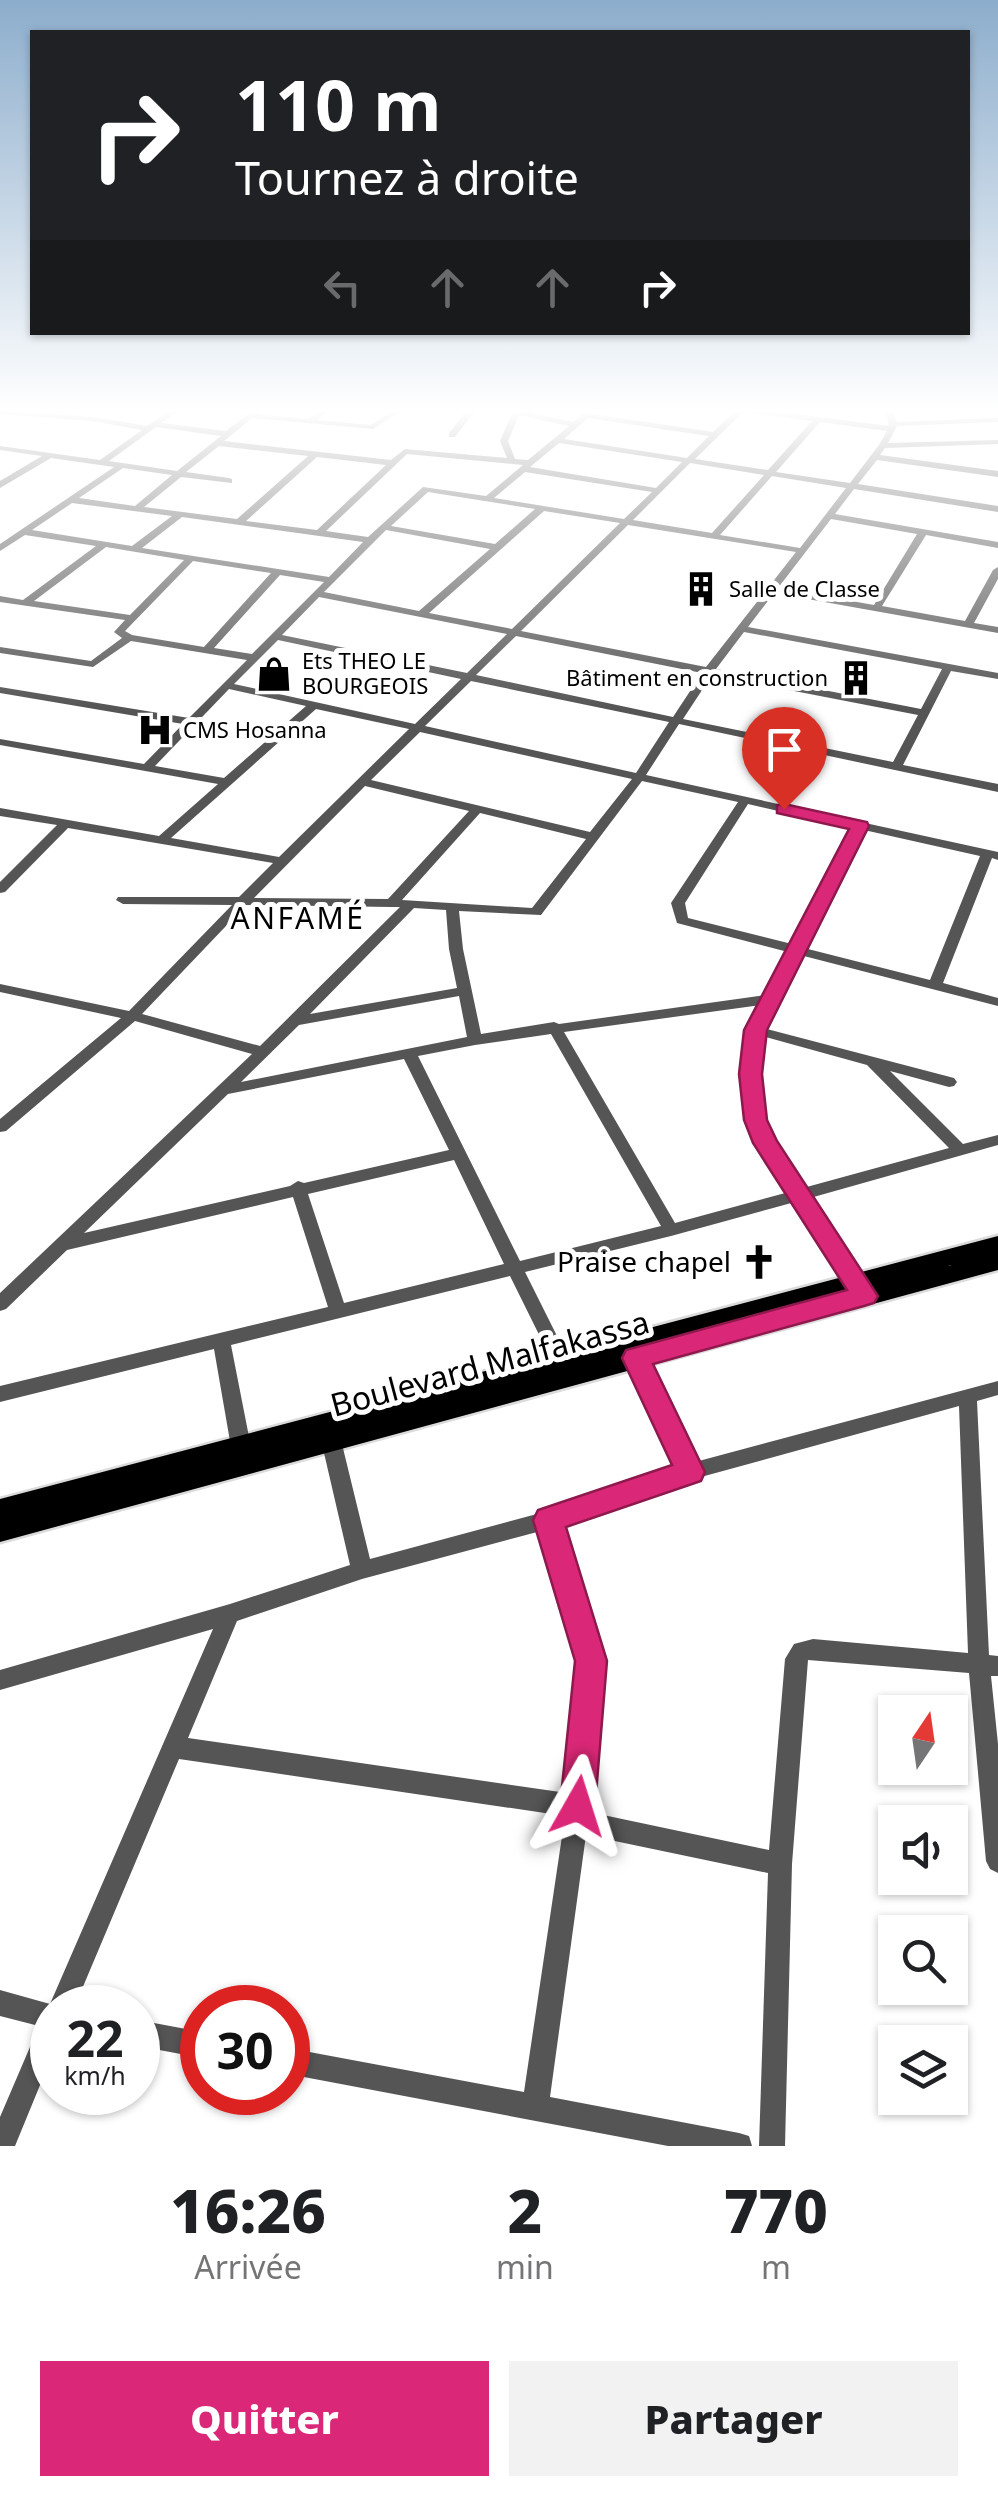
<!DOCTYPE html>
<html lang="fr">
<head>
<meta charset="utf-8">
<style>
  body { margin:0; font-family:"Noto Sans",sans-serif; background:#f2f2f2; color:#202124; height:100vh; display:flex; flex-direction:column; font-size:38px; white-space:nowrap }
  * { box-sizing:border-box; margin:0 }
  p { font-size:32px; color:#757577 }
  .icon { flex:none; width:55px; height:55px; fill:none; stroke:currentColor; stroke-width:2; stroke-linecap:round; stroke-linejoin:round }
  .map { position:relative; height:2146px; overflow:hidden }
  .side { display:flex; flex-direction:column; background:#fff; flex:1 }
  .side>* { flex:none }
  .hud { position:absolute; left:30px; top:30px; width:940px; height:305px; border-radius:0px; box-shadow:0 2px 8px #0004; background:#202124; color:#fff; overflow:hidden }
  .needle { width:65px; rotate:13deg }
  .controls { position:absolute; left:878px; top:1695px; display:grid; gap:20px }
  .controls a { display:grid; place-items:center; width:90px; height:90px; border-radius:0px; background:#fff; box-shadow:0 2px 8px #0004; font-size:50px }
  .speed { position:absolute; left:30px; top:1985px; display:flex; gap:20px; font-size:50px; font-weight:700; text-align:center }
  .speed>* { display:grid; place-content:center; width:130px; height:130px; border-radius:50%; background:#fff; box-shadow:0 2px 8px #0004; line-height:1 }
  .speed small { font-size:25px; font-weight:400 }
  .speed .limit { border:15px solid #d22; background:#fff; color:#111 }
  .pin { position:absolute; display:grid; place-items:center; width:85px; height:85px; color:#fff; margin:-102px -42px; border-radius:50% 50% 50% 0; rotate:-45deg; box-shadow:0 0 10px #0007 }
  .pin .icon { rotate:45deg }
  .me { position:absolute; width:110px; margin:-55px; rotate:6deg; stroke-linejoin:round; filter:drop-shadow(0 0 8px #0008) }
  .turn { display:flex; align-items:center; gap:35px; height:210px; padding:0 40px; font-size:45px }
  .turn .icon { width:130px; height:130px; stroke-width:2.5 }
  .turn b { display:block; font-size:70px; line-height:85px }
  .lanes { display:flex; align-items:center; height:95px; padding:0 40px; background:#0003; justify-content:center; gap:50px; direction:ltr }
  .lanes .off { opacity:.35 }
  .eta { display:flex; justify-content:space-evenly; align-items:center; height:170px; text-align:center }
  .eta b { font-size:60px; font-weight:800; line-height:70px }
  .button { display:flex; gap:20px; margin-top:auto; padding:20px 40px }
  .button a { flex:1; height:115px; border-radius:0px; background:#db2777; color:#fff; font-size:40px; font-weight:800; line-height:115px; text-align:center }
  .button a+a { background:#f2f2f2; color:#202124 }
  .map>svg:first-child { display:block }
</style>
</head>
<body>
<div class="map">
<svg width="998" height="2146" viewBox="0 0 998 2146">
  <rect width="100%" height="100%" fill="#fff"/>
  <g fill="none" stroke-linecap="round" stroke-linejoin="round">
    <defs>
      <path id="major" d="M998,1236V1252L948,1266L998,1252V1270L0,1542V1499Z"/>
    </defs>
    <!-- major casing -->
    <use href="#major" stroke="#dbdbdb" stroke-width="5"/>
    <!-- minor -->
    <path fill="#555" fill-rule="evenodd" d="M173,408H182L161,423L226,431L256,408H264L257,414L309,419L323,408H331L317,420L371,425L397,408H406L373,429L252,418L224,441L391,460L405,449L507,458L500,441L512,413L494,408H507L573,422L591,408H599L593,414L713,432L735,411L728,408H748L889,426L884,408H892L897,422L998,418V422L897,426L888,443L998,440V444L885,448L880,455L998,471V477L877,460L858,484L998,506V512L854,489L835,514L998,542V548L926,535L882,606L965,621L993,570L998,567V579L974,623L998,627V633L774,593L748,627L998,673V679L951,671L903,765L998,784V792L679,724L646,775L998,852V860L992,858L943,983L998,998V1006L800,955L763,1028L954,1078L957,1082L954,1086L949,1087L890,1071L963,1144L998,1135V1145L810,1198L869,1287L872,1292L869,1297L863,1299L857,1297L795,1202L671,1236L525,1272L573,1368L570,1373L564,1375L558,1373L510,1276L231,1345L251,1447L248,1453L241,1455L234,1453L231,1447L214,1349L0,1402V1386L328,1307L293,1197L67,1250L6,1309L0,1311V1293L252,1054L135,1021L6,1131L0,1132V1119L121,1018L0,992V984L129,1011L232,905L123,904L116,900L118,897H239L273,863L68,828L5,892L0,893V882L57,825L0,816V808L159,836L218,784L0,745V739L144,764L183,724L0,693V687L189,718L247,660L131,641L93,667L0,653V647L91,661L122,638L114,632L125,620L0,602V596L23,600L96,546L25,535L0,551V544L114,467L51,458L0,488V481L42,456L0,450V446L100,460L142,430L93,421L0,414V410L93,417L147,426ZM743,412L812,421L768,470L695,459ZM519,415L569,426L528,460L515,459L508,441ZM588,418L709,436L687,458L564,439ZM820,422L887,431L879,445L850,483L776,472ZM156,427L221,436L177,471L109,461ZM559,443L682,462L656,488L530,467ZM219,446L308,456L237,519L144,507L181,477L232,483V479L229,478L186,472ZM407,454L523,465L486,496L423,487L368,537L326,531ZM317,457L386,465L317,530L246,521ZM690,463L764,475L712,533L633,520ZM123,468L172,475L135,506L79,498ZM525,472L652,492L624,519L494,498ZM772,476L846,488L800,548L720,535ZM428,492L535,509L495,544L391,526ZM72,503L172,516L132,546L32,530ZM544,511L620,523L512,629L429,613ZM182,517L363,542L329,577L142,548ZM831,519L917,534L874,605L778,588ZM628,525L796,552L706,667L521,631ZM386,530L490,549L419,611L324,592ZM106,547L184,560L130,615L34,601ZM193,561L271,573L204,647L132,635L125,631ZM280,575L324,582L252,654L214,648ZM319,597L507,634L467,673L282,635ZM744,632L942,669L921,709L716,669ZM516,636L702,673L673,717L476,675ZM278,640L461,679L415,724L234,684ZM712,675L918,715L893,762L683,719ZM471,681L669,722L636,773L425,726ZM229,689L306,706L224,778L155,766ZM316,709L409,729L279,857L171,838ZM420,732L632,779L590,832L371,780ZM642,781L738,802L671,903L677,923L788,952L766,995L559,1024L554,1022L481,1034L463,949L459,911L541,915ZM365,786L469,811L388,899L254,898ZM748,804L853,828L792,944L688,918L685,903ZM480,813L586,839L532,908L402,900ZM864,830L980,856L930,980L804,948ZM246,905L392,907H400L260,1046L142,1014ZM414,908L446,910L449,949L457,988L310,1014ZM459,996L467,1037L241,1082L299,1025ZM761,1005C743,1039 736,1084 748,1122C756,1147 774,1170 789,1192L675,1223L564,1032ZM551,1034L661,1226L520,1261L418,1056L475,1045ZM762,1036L867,1065L949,1148L803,1188C763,1127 754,1110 762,1036ZM404,1059L449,1150L304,1183L298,1181L290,1186L84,1233L228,1094ZM454,1160L504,1264L344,1303L308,1194Z
      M469,408H477L455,437H449V433Z
      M636,1351L642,1353L695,1462L998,1381V1395L977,1401L989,1655L998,1656V1676H991L998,1744V1873L990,1869L986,1861L969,1673L808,1660L792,1864L785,2146H759L768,1873L586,1835L550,2097L739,2133L749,2136L752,2146H668L288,2074V2048L524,2092L565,1816L179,1759L74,2008H52V2056L15,2146H0V2117L39,2026L0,2016V1990L50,2004L213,1629L0,1690V1670L230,1604L350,1565L321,1440L324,1434L331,1432L338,1434L341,1440L370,1559L548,1511L678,1468L627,1358L630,1353ZM959,1406L968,1653L813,1639L794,1644L785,1659L769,1850L589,1812L602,1673L600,1648L560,1525L690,1480ZM541,1531L578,1648L580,1673L567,1793L188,1738L237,1621L362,1579Z
      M138,2020L202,2032V2058L138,2046Z"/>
    <!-- major -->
    <use href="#major" fill="#000" fill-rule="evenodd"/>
  </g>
  <!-- sky -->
  <linearGradient id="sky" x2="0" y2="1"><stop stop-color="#8cadcc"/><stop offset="0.58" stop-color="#fff"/><stop offset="1" stop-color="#fff" stop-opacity="0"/></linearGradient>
  <rect width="998" height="708" fill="url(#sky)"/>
  <!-- route -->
  <path fill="#db2777" stroke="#8e194d" stroke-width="2.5" d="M784,804L867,822L869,826L767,1030L762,1074L767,1120L777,1141L878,1296L874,1303L864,1306L653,1364L705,1472L701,1481L566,1527L607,1661L595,1806L590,1818L578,1823L565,1818L560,1806L575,1661L533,1520L538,1510L672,1465L622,1358L626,1350L847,1290L753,1143L744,1120L739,1074L744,1030L849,829L777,813V805Z"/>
  <!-- icons -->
  <defs>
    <symbol id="building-bare" viewBox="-9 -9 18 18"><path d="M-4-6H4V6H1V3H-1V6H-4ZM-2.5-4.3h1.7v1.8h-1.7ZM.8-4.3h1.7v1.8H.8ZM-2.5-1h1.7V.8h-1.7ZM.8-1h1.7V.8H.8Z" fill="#000" stroke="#fff" stroke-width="2.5" paint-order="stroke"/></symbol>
    <symbol id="shop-bare" viewBox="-9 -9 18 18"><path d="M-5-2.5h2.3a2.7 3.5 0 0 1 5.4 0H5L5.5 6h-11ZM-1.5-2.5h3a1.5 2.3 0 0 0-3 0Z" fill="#000" stroke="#fff" stroke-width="2.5" paint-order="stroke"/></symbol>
    <symbol id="hospital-bare" viewBox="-9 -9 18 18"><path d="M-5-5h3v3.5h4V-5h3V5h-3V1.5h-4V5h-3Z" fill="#000" stroke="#fff" stroke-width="2.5" paint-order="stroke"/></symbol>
    <symbol id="church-bare" viewBox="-9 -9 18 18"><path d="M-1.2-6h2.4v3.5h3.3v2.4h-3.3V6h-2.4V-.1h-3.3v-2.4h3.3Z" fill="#000" stroke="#fff" stroke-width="2.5" paint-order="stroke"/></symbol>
  </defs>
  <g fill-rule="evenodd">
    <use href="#building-bare" x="676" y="564" width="50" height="50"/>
    <use href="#shop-bare" x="249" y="649" width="50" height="50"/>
    <use href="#building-bare" x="831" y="653" width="50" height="50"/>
    <use href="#hospital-bare" x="130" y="705" width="50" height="50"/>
    <use href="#church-bare" x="734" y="1237" width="50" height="50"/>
  </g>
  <g text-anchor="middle" stroke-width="10" stroke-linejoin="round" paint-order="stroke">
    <!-- far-poi labels -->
    <g font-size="22" fill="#000" stroke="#fff" text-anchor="start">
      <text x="729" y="597">Salle de Classe</text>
      <text x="302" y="669">Ets THEO LE<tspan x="302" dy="25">BOURGEOIS</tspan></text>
      <text x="828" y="686" text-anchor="end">Bâtiment en construction</text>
      <text x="183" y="738">CMS Hosanna</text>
    </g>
    <!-- poi labels -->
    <g font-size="28" fill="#000" stroke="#fff" text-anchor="end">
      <text x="731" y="1272">Praise chapel</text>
    </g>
    <!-- neighbourhood labels -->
    <g font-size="30" letter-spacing="2.5" fill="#000" stroke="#fff">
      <text x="298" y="929">ANFAMÉ</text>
    </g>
    <!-- near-street labels -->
    <g font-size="32" fill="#000" stroke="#fff">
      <text transform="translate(490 1364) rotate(-15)" y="11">Boulevard Malfakassa</text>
    </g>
  </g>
</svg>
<div class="controls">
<a><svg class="needle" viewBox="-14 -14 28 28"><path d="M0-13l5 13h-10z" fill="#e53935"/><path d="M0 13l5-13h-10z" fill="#757577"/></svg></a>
<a><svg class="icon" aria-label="sound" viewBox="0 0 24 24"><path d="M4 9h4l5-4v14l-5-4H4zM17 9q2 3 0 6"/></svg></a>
<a><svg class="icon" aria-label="search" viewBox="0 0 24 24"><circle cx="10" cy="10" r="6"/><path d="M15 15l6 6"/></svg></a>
<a><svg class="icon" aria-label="layers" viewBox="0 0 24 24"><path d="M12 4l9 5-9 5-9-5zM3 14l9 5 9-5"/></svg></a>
</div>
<div class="speed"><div>22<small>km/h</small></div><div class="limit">30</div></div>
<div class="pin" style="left:784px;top:809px;background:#d93025"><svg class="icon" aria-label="arrive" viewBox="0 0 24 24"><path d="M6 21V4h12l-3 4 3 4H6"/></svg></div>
<svg class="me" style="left:578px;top:1806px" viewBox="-20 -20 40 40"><path d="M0-17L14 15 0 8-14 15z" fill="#db2777" stroke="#fff" stroke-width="4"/></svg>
<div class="hud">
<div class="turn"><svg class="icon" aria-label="right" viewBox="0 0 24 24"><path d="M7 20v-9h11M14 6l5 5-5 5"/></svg><div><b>110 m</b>Tournez à droite</div></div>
<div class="lanes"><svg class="icon off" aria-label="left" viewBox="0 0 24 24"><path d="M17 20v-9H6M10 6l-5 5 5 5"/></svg><svg class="icon off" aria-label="ahead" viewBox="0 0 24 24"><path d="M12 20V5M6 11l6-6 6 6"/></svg><svg class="icon off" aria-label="ahead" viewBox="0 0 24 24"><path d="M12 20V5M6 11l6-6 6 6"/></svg><svg class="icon" aria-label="right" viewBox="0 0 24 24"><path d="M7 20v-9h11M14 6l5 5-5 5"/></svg></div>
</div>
</div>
<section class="side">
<div class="eta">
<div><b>16:26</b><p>Arrivée</p></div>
<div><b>2</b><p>min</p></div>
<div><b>770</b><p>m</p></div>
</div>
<div class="button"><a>Quitter</a><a>Partager</a></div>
</section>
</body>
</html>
